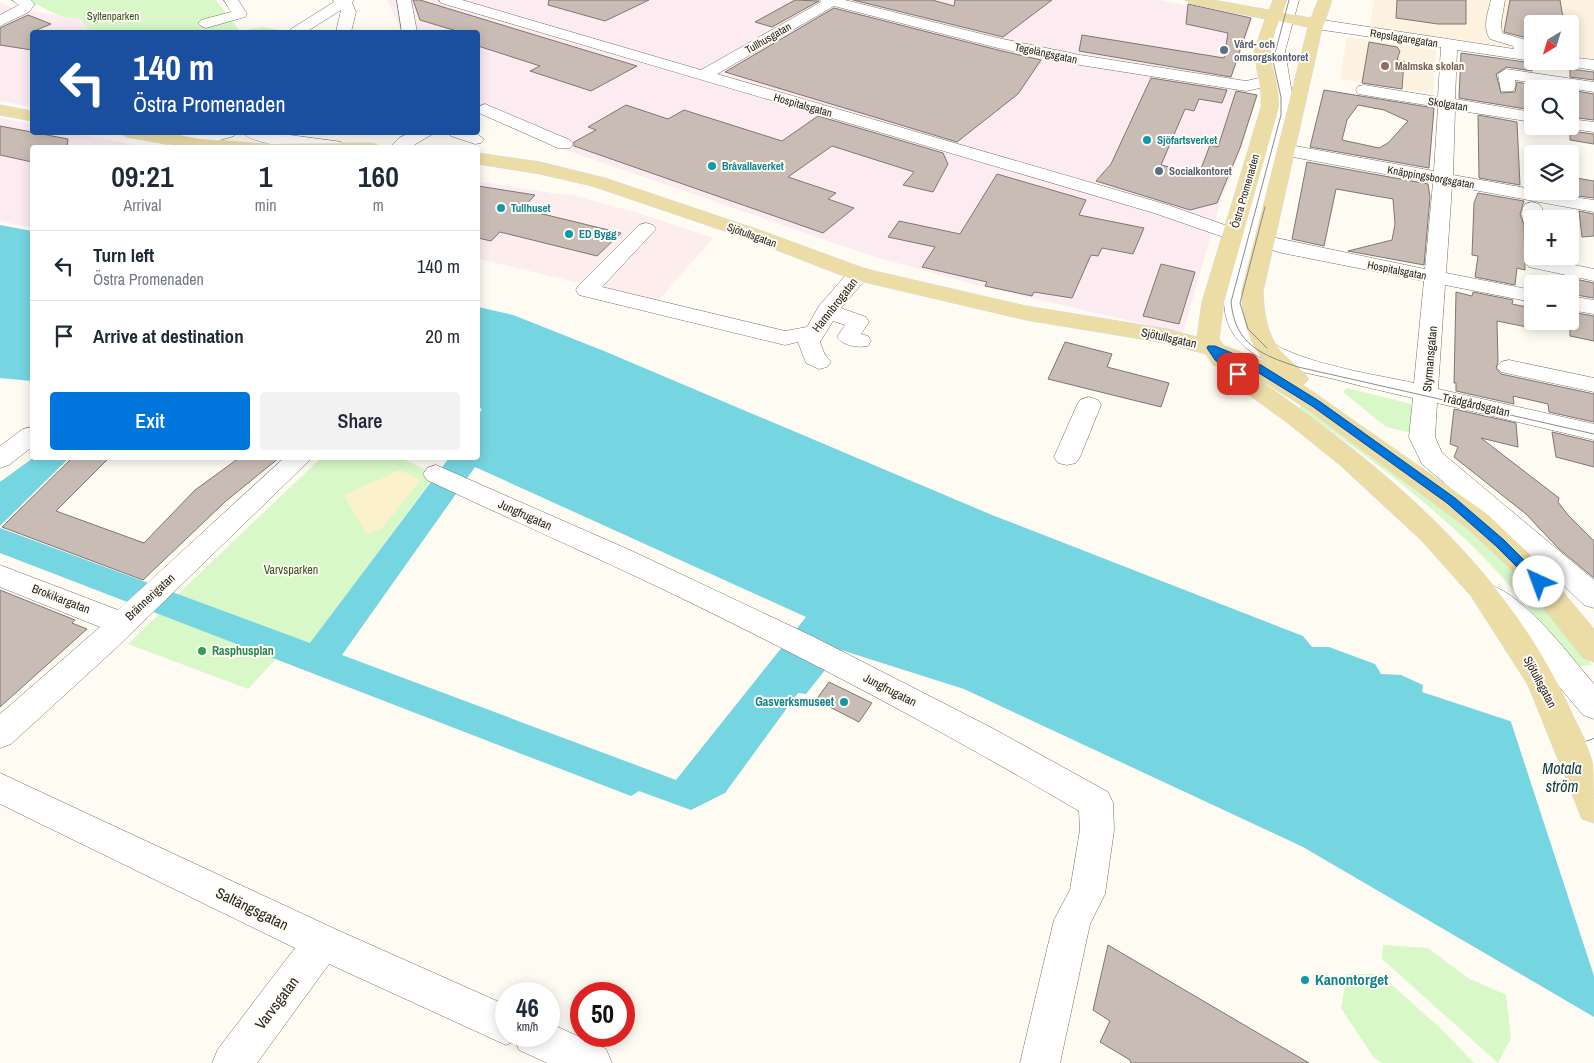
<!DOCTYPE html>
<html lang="en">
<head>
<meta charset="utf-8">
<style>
  body { margin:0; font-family:"Archivo Narrow",sans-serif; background:#f2f2f3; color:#1f2937; height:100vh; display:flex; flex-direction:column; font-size:19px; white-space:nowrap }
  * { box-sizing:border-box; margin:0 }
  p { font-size:16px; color:#747a83 }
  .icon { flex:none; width:28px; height:28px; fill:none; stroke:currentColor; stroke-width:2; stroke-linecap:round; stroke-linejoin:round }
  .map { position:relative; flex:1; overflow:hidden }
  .sheet { position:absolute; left:30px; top:145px; width:450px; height:315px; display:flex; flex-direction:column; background:#fff; border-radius:5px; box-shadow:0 2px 12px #0003 }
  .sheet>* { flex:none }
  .guide { position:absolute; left:30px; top:30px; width:450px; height:105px; border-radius:5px; box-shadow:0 2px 12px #0003; background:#1a4fa0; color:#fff; overflow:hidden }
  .needle { width:32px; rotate:218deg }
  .fabs { position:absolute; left:1524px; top:15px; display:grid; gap:10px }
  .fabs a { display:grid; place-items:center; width:55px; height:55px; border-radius:5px; background:#fff; box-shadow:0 2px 12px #0003; font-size:25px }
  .speed { position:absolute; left:495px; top:982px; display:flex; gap:10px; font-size:25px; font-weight:700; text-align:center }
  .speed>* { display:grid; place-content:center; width:65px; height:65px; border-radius:50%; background:#fff; box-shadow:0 2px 12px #0003; line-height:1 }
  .speed small { font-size:12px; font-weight:400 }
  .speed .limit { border:8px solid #d22; background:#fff; color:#111 }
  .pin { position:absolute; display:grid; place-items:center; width:42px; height:42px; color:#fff; margin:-21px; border-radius:10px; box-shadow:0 2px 8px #0006 }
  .me { position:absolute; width:55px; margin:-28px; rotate:317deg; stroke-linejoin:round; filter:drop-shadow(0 0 4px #0008) }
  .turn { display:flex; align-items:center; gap:18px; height:105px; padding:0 20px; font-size:22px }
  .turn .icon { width:65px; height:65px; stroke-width:2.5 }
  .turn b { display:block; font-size:35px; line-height:42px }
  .eta { display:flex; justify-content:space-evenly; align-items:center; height:85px; text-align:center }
  .eta b { font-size:30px; font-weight:600; line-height:35px }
  .cta { display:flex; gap:10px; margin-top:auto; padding:10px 20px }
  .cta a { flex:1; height:58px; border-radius:5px; background:#0075dc; color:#fff; font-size:20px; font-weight:600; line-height:58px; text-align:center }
  .cta a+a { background:#f2f2f3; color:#1f2937 }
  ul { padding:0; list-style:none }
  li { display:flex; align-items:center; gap:15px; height:70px; padding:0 20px; border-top:1px solid #e0e1e3 }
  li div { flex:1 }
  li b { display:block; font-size:19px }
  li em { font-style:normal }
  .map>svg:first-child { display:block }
</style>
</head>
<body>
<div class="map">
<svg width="1594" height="1063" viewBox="0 0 1594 1063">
  <rect width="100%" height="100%" fill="#fefbf3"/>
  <!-- commercial -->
  <path fill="#fdedec" d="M551,193L572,195L638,213L713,238L657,302L480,259Z"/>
  <!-- industrial -->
  <path fill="#fcecf2" d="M387,0H1159L1253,19L1232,77L1256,98L1245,137L1217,213L1183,333L984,287L872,256L563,149L501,122L478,108V32H402Z
    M0,2L11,8L80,19L91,32H32V107L0,101Z
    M0,118L32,124V132L73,133L147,147L32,148V228L0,221Z
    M478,181L551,193L478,261Z"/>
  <!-- built -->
  <path fill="#fcf2df" d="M1374,0H1594V59L1570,56V24H1532V50L1370,27Z
    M1347,37L1436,50L1433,94L1340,79Z"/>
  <!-- green -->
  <path fill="#d8f8c8" d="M27,0H216L240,31L263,27L284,31L91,32L80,19L60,16Z
    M1347,388L1411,404L1412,433L1386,427L1343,392Z
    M1305,404L1451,513L1534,589L1592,665L1573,667C1552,640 1533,611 1510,586C1449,516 1374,461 1299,408Z
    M321,458H400L436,474L310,644L178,594Z
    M159,614L276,659L248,689L128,644Z
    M1383,945L1428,948L1468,978L1506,995L1511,1038L1498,1063L1382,959Z
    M1347,974H1380L1440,1028L1474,1063H1383L1374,1058L1341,1008Z"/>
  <!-- sand -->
  <path fill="#fbf2cc" d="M400,470L421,480L381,529L366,534L344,495Z"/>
  <!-- water -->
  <path fill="#75d5e1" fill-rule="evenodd" d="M0,225L32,231V381L0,378Z
    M478,307L513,315L604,351L992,515L1303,636L1312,647H1329L1375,664L1381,674L1401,675L1423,685L1422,692L1510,721L1594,755V1017L1303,847L964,689L841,650L806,694L798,693L725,793L691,810L639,791L631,796L0,553V528L310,643L449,458H478V416L482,409L478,407ZM475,467L806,617L676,780L342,655Z
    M33,458H69L0,526V482Z"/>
  <!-- pier -->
  <path fill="#fefbf3" d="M1510,719L1594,752V976Z"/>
  <!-- building -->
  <path fill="#c9bcb5" stroke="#81756f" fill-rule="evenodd" d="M413,0H420L637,66L591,91L530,71L540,66L478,46V32H460L420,20Z
    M549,0H649L605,21L548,5Z
    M795,0L819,1L772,27L755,22Z
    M853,0H932L954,6L955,0H1052L1003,37Z
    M1397,0H1466V24H1438L1396,18Z
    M1510,0H1560L1564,24H1532V49H1530L1527,38L1504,32Z
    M1188,4L1251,18L1231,77L1079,51L1082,35L1224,58L1228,33L1186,24Z
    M834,8L998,50L1041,60L1018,94L957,142L725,72Z
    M28,15L51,24L32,32V50L0,45V28Z
    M1369,42L1397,47L1400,51L1397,60L1404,61L1402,89L1362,83Z
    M1461,53L1532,63V71L1506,67L1496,74L1501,93L1515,92L1517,82L1532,85V110L1459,98Z
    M1570,69L1594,72V80L1570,77Z
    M1151,78L1227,90L1222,103L1199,99L1194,111L1185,109L1161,165L1199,174L1210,145L1218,147L1236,91L1257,95L1240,148L1217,203L1190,210L1096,181L1111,164Z
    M1324,90L1434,108L1429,168L1310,147ZM1358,105L1384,110L1408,121L1388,143L1379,148L1342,140L1347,120Z
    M1570,90L1594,94V120L1570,117Z
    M626,105L668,119L684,110L782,141L818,116L943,153L948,164L933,192L903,185L914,172L832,146L788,177L836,193L828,199L854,208L823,233L574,146V142L596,130L588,127Z
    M1478,115L1517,122L1520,185L1479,178Z
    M0,126L68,139L67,148H32V162L0,155Z
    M1570,131L1594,134V144L1570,140Z
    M1307,162L1428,184L1430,197L1424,265L1348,251L1392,240L1395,224L1393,199L1336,189L1324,246L1292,239Z
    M997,174L1086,200L1079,215L1144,228L1133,254L1102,248L1098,256L1091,255L1072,298L1034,292L1032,296L985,286L987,282L922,267L935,247L888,237L899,221L960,234Z
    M1576,178L1594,181V198L1578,196Z
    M478,186L535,195L522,209L621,233L597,256L500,232L491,241L478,238Z
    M1478,193L1524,201L1520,214L1524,225L1525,270L1517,268L1515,285L1475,277L1478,256L1472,255L1474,203Z
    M1579,211L1594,214V236L1582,237Z
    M1161,264L1195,272L1179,324L1143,316Z
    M1570,278L1594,283V298L1570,294Z
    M1456,292L1472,296L1473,292L1513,300L1512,304L1532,308V328L1497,321L1498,362L1496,368L1501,374L1594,394V422L1549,412L1548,404L1513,396L1514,404L1456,391V383H1454Z
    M1570,312L1594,316V341L1570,336Z
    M1065,342L1112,354L1107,367L1169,383L1161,407L1048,379Z
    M1454,409L1516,423L1518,447L1481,438L1559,498L1558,502L1568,515L1594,541V578L1559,549L1526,514L1454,457L1458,447L1450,444Z
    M1552,432L1594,442V467L1556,457Z
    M72,458H109L56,511L144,543L195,490L239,458H279L226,501L143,580L2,527Z
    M0,590L75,620L72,623L87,629L0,707Z
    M829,682L872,703L859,722L816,700Z
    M1108,945L1309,1063H1131L1130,1060L1100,1042L1110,1021L1093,1010Z"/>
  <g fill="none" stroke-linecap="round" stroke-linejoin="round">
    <defs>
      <path id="minor" d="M12,0H31L35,4L29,12L0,26V15L19,5Z
        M224,0H238L247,14L245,17L206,28L201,26L198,23L201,20L231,12Z
        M333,0H354L352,3L356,12L351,32H336L341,10L306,32H289L291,29L334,2Z
        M397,0H411L417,32H402Z
        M439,0H462L701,70L821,2L820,0H845L998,38L1080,55L1246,81L1268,76L1273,77L1269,51L1285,0H1299L1285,51L1294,106L1284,144L1434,171L1438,107L1364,95L1358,94L1356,90L1358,86L1364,85L1438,97L1441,47L1316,29L1308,24L1316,19L1514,49L1513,46L1490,39C1482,27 1488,13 1491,0H1505L1501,23L1502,33L1526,40L1529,51H1532V61L1457,50L1455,99L1532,112V122L1455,110L1453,175L1532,189V191L1594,200V212L1452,186L1446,273L1532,290V302L1445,285L1438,389L1594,424V440L1437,403L1435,437L1442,453L1594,580V608L1584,605L1551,573L1422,464L1409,437L1413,398C1387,392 1360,386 1334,379C1289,369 1226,360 1224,302L1264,154H1253L1250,150L1253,146L1267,142L1276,106L1274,85L1246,91L1080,65L998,48L834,6L717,74L1168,205L1239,230L1242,234L1239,238L1232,240L1154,213L441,3ZM1282,155L1433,183L1425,269L1262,235ZM1259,246L1282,253L1424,281L1414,383C1376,374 1255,359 1247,314C1243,293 1255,267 1259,246Z
        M1570,57L1594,60V70L1567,66L1559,61H1570Z
        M1506,69L1594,82V92L1550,85L1548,89L1532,90L1534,83L1515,80V87L1513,91H1501L1498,74Z
        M485,104L570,140L573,144L570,148H558L479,113L478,107Z
        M1570,119L1594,122V132L1564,128L1563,126H1570Z
        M207,132H237L234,136C214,142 189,150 168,145L165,141L168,137Z
        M242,132H267L335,141L341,142L344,146C330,153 252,147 242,132Z
        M411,132H436L409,148H389L399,138Z
        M448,132H474L484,139L481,143L475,144L451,136Z
        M1532,202L1539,204L1542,208V219H1532V226L1525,224C1521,218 1521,210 1525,204Z
        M646,223L653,225L656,229L602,287L785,331L807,327L819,306L851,269L859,268L867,269L870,274L841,308L866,317L869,322L861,334L868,336L871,341L868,346C858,348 843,346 837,337L845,325L833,321L820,342L825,355L831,362L827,367L819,369L806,363L798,342L785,345L579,295L576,290L579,285L639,225Z
        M1536,257L1594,269V281L1529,267L1526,263L1529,259Z
        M1570,296L1594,300V314L1570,310Z
        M1509,360L1594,378V392L1501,372L1497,367L1501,362Z
        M1089,397L1098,400L1101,405L1080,457L1076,463L1067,465L1058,463L1054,457L1077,405L1080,400Z
        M32,427V447L9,465L0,468V446L23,429Z
        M284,458H312L115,649L11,744L0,748V714L100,627L0,587V565L118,610Z
        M436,465L632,551L814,637L992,728L1108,792L1113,803L1114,830L1105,894L1090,924L1060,1063H1020L1054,920L1070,890L1080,830L1079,811C947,733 811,661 673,594C592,555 509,519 427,480L423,474L427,468Z
        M1490,585C1526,596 1569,655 1594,684V719L1583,715L1518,637L1480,604L1475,596L1480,588Z
        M1594,739V793L1585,797L1573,792C1565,775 1574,760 1582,743Z
        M0,773L335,929L506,1005V1036H549V1023L606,1049L612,1063H547L519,1050L515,1041L506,1045L329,964L257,1063H212L218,1049L295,948L0,804Z"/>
      <path id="major" d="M1185,0H1213L1269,10L1273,0H1287L1283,13L1311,18L1318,0H1332L1321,33L1263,292C1264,312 1267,336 1281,351C1290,361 1301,368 1309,379L1303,385L1486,513L1538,562L1594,629V662L1583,658L1518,576L1466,527L1307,409L1246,371C1376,460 1502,561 1569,707C1577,725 1588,744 1593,763C1594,778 1594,806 1594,823L1582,819L1528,685L1471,596L1422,541L1340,465L1289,424L1226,378L1222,373L1226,368L1235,366L1230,364L1221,367L1213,365L1206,354L1165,343L1026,320L851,279L751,240L592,186L540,174L478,164V153L540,162L605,178L765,232L866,269L1026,306L1167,329L1197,337L1202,302L1261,107V93L1254,52L1265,19L1192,4ZM1279,21L1308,27L1241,292C1242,318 1248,342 1265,362L1223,345L1219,339L1224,302L1279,107C1280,69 1261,64 1279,21Z
        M0,105L32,111V121L0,115Z
        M118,132H163L200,139L263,144L370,143L376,144L379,148H188L127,137Z"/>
    </defs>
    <!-- minor casing -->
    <use href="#minor" stroke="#757066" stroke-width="1"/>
    <!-- major casing -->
    <use href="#major" stroke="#d8d8d7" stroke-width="1"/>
    <!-- minor -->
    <use href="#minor" fill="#fff" fill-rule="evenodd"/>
    <!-- major -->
    <use href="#major" fill="#ecdda7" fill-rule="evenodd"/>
    <!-- tram -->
    <path stroke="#8d8b85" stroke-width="1" d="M1289,0L1273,61L1281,97V115L1231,302C1235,345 1262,355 1298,367L1594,434
      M1265,207L1240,303L1248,329L1267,348"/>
  </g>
  <!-- route -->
  <path fill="#0075dc" stroke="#004c8f" d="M1208,346H1215L1261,365L1319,401L1455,498L1504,540L1543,579V585H1535L1496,546L1447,503L1312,406L1254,370L1222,356L1243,374L1234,376L1215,360L1207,348Z"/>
  <!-- markers -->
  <g fill="#5c6f8a" stroke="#fefbf3" stroke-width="2">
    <circle cx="1224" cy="50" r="5"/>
    <circle cx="1159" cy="171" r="5"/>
  </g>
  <circle fill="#8d6e63" stroke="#fefbf3" stroke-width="2" cx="1385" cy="66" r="5"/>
  <g fill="#0f9aa8" stroke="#fefbf3" stroke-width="2">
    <circle cx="1147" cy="140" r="5"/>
    <circle cx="712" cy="166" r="5"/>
    <circle cx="501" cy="208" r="5"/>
    <circle cx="569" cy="234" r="5"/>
    <circle cx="844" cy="702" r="5"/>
    <circle cx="1305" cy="980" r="5"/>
  </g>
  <circle fill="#2e9e5b" stroke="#fefbf3" stroke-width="2" cx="202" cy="651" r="5"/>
  <g text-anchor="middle" stroke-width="4" stroke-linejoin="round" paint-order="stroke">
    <!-- far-park labels -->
    <g font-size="11" fill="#305418" stroke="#fefbf3">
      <text x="113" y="20">Syltenparken</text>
    </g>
    <!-- far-street labels -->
    <g font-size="11" fill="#292723" stroke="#fefbf3">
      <text transform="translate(768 38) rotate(-30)" y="4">Tullhusgatan</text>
      <text transform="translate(1404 38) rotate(9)" y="4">Repslagaregatan</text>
      <text transform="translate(1046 53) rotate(12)" y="4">Tegelängsgatan</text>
      <text transform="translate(1448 104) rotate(9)" y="4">Skolgatan</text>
      <text transform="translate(803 105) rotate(16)" y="4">Hospitalsgatan</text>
      <text transform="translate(1431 177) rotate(10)" y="4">Knäppingsborgsgatan</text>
      <text transform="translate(1245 191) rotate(-74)" y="4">Östra Promenaden</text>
      <text transform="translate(752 235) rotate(20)" y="4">Sjötullsgatan</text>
      <text transform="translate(1397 270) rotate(11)" y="4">Hospitalsgatan</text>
    </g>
    <!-- far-service labels -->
    <g font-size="11" font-weight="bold" fill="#4e5e75" stroke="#fefbf3" text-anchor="start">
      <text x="1234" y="48">Vård- och<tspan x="1234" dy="13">omsorgskontoret</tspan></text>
      <text x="1169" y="175">Socialkontoret</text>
    </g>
    <!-- far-education labels -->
    <g font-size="11" font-weight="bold" fill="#785e54" stroke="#fefbf3" text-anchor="start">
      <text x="1395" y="70">Malmska skolan</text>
    </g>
    <!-- far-culture labels -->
    <g font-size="11" font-weight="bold" fill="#0d838f" stroke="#fefbf3" text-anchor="start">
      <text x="1157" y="144">Sjöfartsverket</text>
      <text x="722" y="170">Bråvallaverket</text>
      <text x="511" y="212">Tullhuset</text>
      <text x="579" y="238">ED Bygg</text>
    </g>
    <!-- street labels -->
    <g font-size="12" fill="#292723" stroke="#fefbf3">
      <text transform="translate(835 305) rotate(-52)" y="4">Hamnbrogatan</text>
      <text transform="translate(1169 338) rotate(12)" y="4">Sjötullsgatan</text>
      <text transform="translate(1430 359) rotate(-85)" y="4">Styrmansgatan</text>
      <text transform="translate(1476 405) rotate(13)" y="4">Trädgårdsgatan</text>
      <text transform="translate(525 515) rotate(24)" y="4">Jungfrugatan</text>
      <text transform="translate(150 597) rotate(-43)" y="4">Brännerigatan</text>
      <text transform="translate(61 599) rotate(21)" y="4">Brokikargatan</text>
      <text transform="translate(1540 682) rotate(62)" y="4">Sjötullsgatan</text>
      <text transform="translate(890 690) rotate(27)" y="4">Jungfrugatan</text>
    </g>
    <!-- park labels -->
    <g font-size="12" fill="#305418" stroke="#fefbf3">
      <text x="291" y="574">Varvsparken</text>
    </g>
    <!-- leisure labels -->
    <g font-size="12" font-weight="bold" fill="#27864d" stroke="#fefbf3" text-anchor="start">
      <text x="212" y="655">Rasphusplan</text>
    </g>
    <!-- culture labels -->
    <g font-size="12" font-weight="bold" fill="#0d838f" stroke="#fefbf3" text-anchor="end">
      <text x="834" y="706">Gasverksmuseet</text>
    </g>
    <!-- near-street labels -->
    <g font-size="15" fill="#292723" stroke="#fefbf3">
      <text transform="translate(252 909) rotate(26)" y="5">Saltängsgatan</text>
      <text transform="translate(277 1003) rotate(-53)" y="5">Varvsgatan</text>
    </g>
    <!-- near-culture labels -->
    <g font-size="15" font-weight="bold" fill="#0d838f" stroke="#fefbf3" text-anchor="start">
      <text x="1315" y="985">Kanontorget</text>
    </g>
    <!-- near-water labels -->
    <g font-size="16" font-style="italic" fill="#0c3b40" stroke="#fefbf3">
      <text x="1562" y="774">Motala<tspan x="1562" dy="18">ström</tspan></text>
    </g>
  </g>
</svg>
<div class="fabs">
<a><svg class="needle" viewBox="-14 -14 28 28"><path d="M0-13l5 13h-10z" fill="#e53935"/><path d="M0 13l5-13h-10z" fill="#747a83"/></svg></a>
<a><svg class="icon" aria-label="search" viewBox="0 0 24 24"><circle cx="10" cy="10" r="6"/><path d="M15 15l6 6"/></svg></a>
<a><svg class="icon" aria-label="layers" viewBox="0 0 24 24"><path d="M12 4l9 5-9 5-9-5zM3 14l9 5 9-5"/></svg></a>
<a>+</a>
<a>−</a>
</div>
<div class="speed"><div>46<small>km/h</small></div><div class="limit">50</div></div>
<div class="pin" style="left:1238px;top:374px;background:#d93025"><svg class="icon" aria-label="arrive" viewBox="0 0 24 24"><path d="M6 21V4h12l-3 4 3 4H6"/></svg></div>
<svg class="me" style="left:1539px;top:582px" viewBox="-20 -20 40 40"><circle r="19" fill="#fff"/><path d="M0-13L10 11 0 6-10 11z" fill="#0075dc"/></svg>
<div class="guide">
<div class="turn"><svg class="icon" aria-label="left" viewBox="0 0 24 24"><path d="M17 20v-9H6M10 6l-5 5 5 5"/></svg><div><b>140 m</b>Östra Promenaden</div></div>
</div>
<section class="sheet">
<div class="eta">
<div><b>09:21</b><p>Arrival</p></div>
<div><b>1</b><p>min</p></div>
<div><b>160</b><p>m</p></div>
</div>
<ul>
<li><svg class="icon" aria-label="left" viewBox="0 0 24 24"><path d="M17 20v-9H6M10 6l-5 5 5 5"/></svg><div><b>Turn left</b><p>Östra Promenaden</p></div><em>140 m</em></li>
<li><svg class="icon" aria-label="arrive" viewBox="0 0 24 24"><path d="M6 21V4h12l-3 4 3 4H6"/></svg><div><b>Arrive at destination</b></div><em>20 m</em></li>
</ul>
<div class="cta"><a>Exit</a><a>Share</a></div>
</section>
</div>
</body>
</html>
